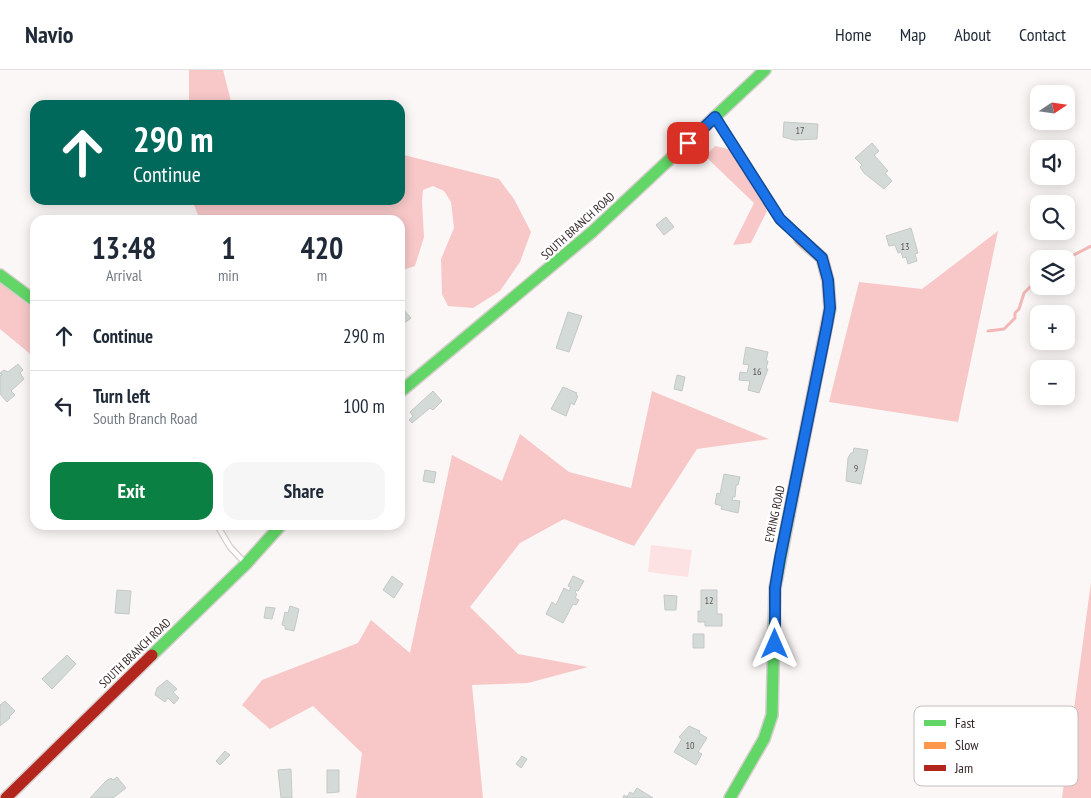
<!DOCTYPE html>
<html lang="en">
<head>
<meta charset="utf-8">
<style>
  body { margin:0; font-family:"PT Sans Narrow",sans-serif; background:#f6f6f7; color:#1f2937; height:100vh; display:flex; flex-direction:column; font-size:19px; white-space:nowrap }
  * { box-sizing:border-box; margin:0 }
  p { font-size:16px; color:#747a83 }
  .icon { flex:none; width:28px; height:28px; fill:none; stroke:currentColor; stroke-width:2; stroke-linecap:round; stroke-linejoin:round }
  .map { position:relative; flex:1; overflow:hidden }
  .drawer { position:absolute; left:30px; top:145px; width:375px; height:315px; display:flex; flex-direction:column; background:#fff; border-radius:15px; box-shadow:0 2px 12px #0003 }
  .drawer>* { flex:none }
  .hud { position:absolute; left:30px; top:30px; width:375px; height:105px; border-radius:15px; box-shadow:0 2px 12px #0003; background:#00695c; color:#fff; overflow:hidden }
  .needle { width:32px; rotate:77deg }
  .buttons { position:absolute; left:1030px; top:15px; display:grid; gap:10px }
  .buttons a { display:grid; place-items:center; width:45px; height:45px; border-radius:10px; background:#fff; box-shadow:0 2px 12px #0003; font-size:25px }
  .pin { position:absolute; display:grid; place-items:center; width:42px; height:42px; color:#fff; margin:-21px; border-radius:10px; box-shadow:0 2px 8px #0006 }
  .me { position:absolute; width:55px; margin:-28px; rotate:0deg; stroke-linejoin:round; filter:drop-shadow(0 0 4px #0008) }
  .turn { display:flex; align-items:center; gap:18px; height:105px; padding:0 20px; font-size:22px }
  .turn .icon { width:65px; height:65px; stroke-width:2.5 }
  .turn b { display:block; font-size:35px; line-height:42px }
  .eta { display:flex; justify-content:space-evenly; align-items:center; height:85px; text-align:center }
  .eta b { font-size:30px; font-weight:700; line-height:35px }
  .button { display:flex; gap:10px; margin-top:auto; padding:10px 20px }
  .button a { flex:1; height:58px; border-radius:15px; background:#0b8043; color:#fff; font-size:20px; font-weight:700; line-height:58px; text-align:center }
  .button a+a { background:#f6f6f7; color:#1f2937 }
  ul { padding:0; list-style:none }
  li { display:flex; align-items:center; gap:15px; height:70px; padding:0 20px; border-top:1px solid #e0e1e3 }
  li div { flex:1 }
  li b { display:block; font-size:19px }
  li em { font-style:normal }
  header { display:flex; align-items:center; gap:30px; box-sizing:border-box; height:70px; padding:0 25px; background:#fff; border-bottom:1px solid #e0e1e3 }
  header strong { font-size:24px }
  nav { display:flex; gap:28px; margin-inline-start:auto; font-size:18px }
  .map>svg:first-child { display:block }
</style>
</head>
<body>
<header>
<strong>Navio</strong>
<nav><a>Home</a><a>Map</a><a>About</a><a>Contact</a></nav>
</header>
<div class="map">
<svg width="1091" height="728" viewBox="0 0 1091 728">
  <rect width="100%" height="100%" fill="#fcf7f7"/>
  <!-- green -->
  <path fill="#fce2e2" d="M651,475L692,480L688,507L648,502Z"/>
  <!-- forest -->
  <path fill="#f8c8c8" d="M189,0H223L232,35H189Z
    M715,76L745,83L767,141L751,173L733,175L754,133L705,86Z
    M400,84L499,109L514,129L531,162L520,192L500,221L473,238L448,236L442,224L441,189L454,158L451,132L444,121L433,116L423,120L422,131L424,167L415,196L400,201V150H200L192,130H400Z
    M998,161L958,352L829,332L859,212L922,219Z
    M0,210L35,236V288L0,259Z
    M652,321L769,369L697,379L634,476L564,449L520,473L470,537L518,584L588,597L528,613L472,615L483,728H356L362,683L313,636L270,659L242,635L262,610L358,573L371,550L410,583L452,385L502,411L520,364L569,402L631,418Z
    M1091,512V728H1062Z"/>
  <g fill="none" stroke-linecap="round" stroke-linejoin="round">
    <!-- stream -->
    <path stroke="#f2b7b7" stroke-width="3" d="M1066,189L1091,176
      M988,261L1004,259L1015,248V243L1019,239L1024,223L1039,208"/>
  </g>
  <!-- building -->
  <path fill="#d4dad7" stroke="#c3c9c7" d="M784,52L818,54L817,69L794,70L783,67Z
    M872,73L879,81L874,85L888,101L885,103L892,111L884,119L864,103L860,97L862,95L855,88Z
    M666,147L674,157L664,165L656,155Z
    M911,158L918,183L915,184L917,191L908,194L906,187L903,188L901,182L898,183L895,175L889,176L886,166Z
    M403,239L411,248L400,256V241Z
    M568,242L582,246L569,282L556,278Z
    M746,277L768,282L766,291H768L766,299H768L759,323L748,320L750,311L739,310L740,302L747,303L749,295L743,294Z
    M18,294L23,300L20,303L24,309L11,321L15,325L7,332L0,324V306L2,305L0,303L4,300L8,302Z
    M677,305L685,307L682,321L674,319Z
    M563,317L577,323L576,325L578,326L574,335L571,333L566,346L551,339Z
    M433,321L442,331L433,340L430,338L412,353L409,350L413,346L410,342Z
    M854,378L868,380L861,414L846,411L848,388L851,383H853Z
    M425,400L436,402L434,413L423,411Z
    M724,404L740,407L738,415H736L735,427H733L732,430L740,431L738,443L721,439L722,436L715,434L717,423L720,424Z
    M392,506L403,514L394,528L383,520Z
    M573,506L584,511L578,521L576,520L575,523L577,524L575,528L579,530L576,535L573,534L563,553L546,544L552,532L556,535L564,518L569,521L571,517L568,516Z
    M117,520L131,521L129,544L115,543Z
    M701,520H717V544H722V556H705V552H698V541H701Z
    M664,525L677,526L676,540H665Z
    M290,536L299,539L294,561L285,559V556L282,555L285,542L288,543Z
    M266,537L275,538L272,549L264,548Z
    M693,564H704V578H693Z
    M67,585L76,594L52,619L42,609Z
    M167,610L177,619L173,622L179,628L174,634L168,628L165,632L155,625L157,618Z
    M5,631L15,641L9,647L10,648L0,656V635Z
    M689,656L700,661L699,663L707,668L698,682L702,684L696,695L674,682L682,669L679,667Z
    M225,681L230,685L220,695L216,691Z
    M522,686L527,689L521,698L516,694Z
    M291,699L292,728H281L278,700Z
    M327,700H339V722L327,723Z
    M117,707L126,718L113,728H90L106,711L111,708L113,710Z
    M637,718L653,728H623L624,725L627,727L630,722L633,724Z"/>
  <g fill="none" stroke-linecap="round" stroke-linejoin="round">
    <defs>
      <path id="lane" d="M716,48L776,145L799,169
        M217,455L230,477L245,493"/>
      <path id="fast" d="M0,205L35,231
        M400,322L592,162L765,0
        M152,585L246,494L281,455
        M730,728L764,669L772,645L775,518L795,414"/>
      <path id="slow" d="M795,414L830,238L828,211L822,188L800,169"/>
      <path id="jam" d="M6,728L152,585"/>
    </defs>
    <!-- lane casing -->
    <use href="#lane" stroke="#d7cece" stroke-width="7"/>
    <!-- fast casing -->
    <use href="#fast" stroke="#d7cece" stroke-width="14"/>
    <!-- slow casing -->
    <use href="#slow" stroke="#d7cece" stroke-width="14"/>
    <!-- jam casing -->
    <use href="#jam" stroke="#d7cece" stroke-width="14"/>
    <!-- lane -->
    <use href="#lane" stroke="#fffefe" stroke-width="4.5"/>
    <!-- fast -->
    <use href="#fast" stroke="#63d668" stroke-width="11"/>
    <!-- slow -->
    <use href="#slow" stroke="#ff974d" stroke-width="11"/>
    <!-- jam -->
    <use href="#jam" stroke="#b3261e" stroke-width="11"/>
  </g>
  <g fill="none" stroke-linecap="round" stroke-linejoin="round">
    <defs>
      <path id="route" d="M688,73L715,47L780,149L822,188L828,210L830,238L827,255L780,488L775,518V574"/>
    </defs>
    <!-- route casing -->
    <use href="#route" stroke="#114b97" stroke-width="12"/>
    <!-- route -->
    <use href="#route" stroke="#1a73e8" stroke-width="9"/>
  </g>
  <g text-anchor="middle" stroke-width="5" stroke-linejoin="round" paint-order="stroke">
    <!-- number labels -->
    <g font-size="10" fill="#5e5352">
      <text x="800" y="64">17</text>
      <text x="905" y="180">13</text>
      <text x="757" y="305">16</text>
      <text x="856" y="402">9</text>
      <text x="709" y="534">12</text>
      <text x="690" y="679">10</text>
    </g>
    <!-- street labels -->
    <g font-size="12" fill="#362626" stroke="#fff">
      <text transform="translate(578 156) rotate(-42)" y="4">SOUTH BRANCH ROAD</text>
      <text transform="translate(775 444) rotate(-78)" y="4">EYRING ROAD</text>
      <text transform="translate(135 583) rotate(-44)" y="4">SOUTH BRANCH ROAD</text>
    </g>
  </g>
  <!-- legend -->
  <rect x="914" y="636" width="164" height="80" rx="8" fill="#fff" stroke="#c3bebe" stroke-width="1"/>
  <rect x="924" y="650" width="22" height="6" fill="#63d668"/>
  <rect x="924" y="672" width="22" height="7" fill="#ff974d"/>
  <rect x="924" y="695" width="22" height="6" fill="#b3261e"/>
  <g font-size="14" fill="#362626">
    <text x="955" y="658">Fast</text>
    <text x="955" y="680">Slow</text>
    <text x="955" y="703">Jam</text>
  </g>
</svg>
<div class="buttons">
<a><svg class="needle" viewBox="-14 -14 28 28"><path d="M0-13l5 13h-10z" fill="#e53935"/><path d="M0 13l5-13h-10z" fill="#747a83"/></svg></a>
<a><svg class="icon" aria-label="sound" viewBox="0 0 24 24"><path d="M4 9h4l5-4v14l-5-4H4zM17 9q2 3 0 6"/></svg></a>
<a><svg class="icon" aria-label="search" viewBox="0 0 24 24"><circle cx="10" cy="10" r="6"/><path d="M15 15l6 6"/></svg></a>
<a><svg class="icon" aria-label="layers" viewBox="0 0 24 24"><path d="M12 4l9 5-9 5-9-5zM3 14l9 5 9-5"/></svg></a>
<a>+</a>
<a>−</a>
</div>
<div class="pin" style="left:688px;top:73px;background:#d93025"><svg class="icon" aria-label="arrive" viewBox="0 0 24 24"><path d="M6 21V4h12l-3 4 3 4H6"/></svg></div>
<svg class="me" style="left:775px;top:574px" viewBox="-20 -20 40 40"><path d="M0-17L14 15 0 8-14 15z" fill="#1a73e8" stroke="#fff" stroke-width="4"/></svg>
<div class="hud">
<div class="turn"><svg class="icon" aria-label="ahead" viewBox="0 0 24 24"><path d="M12 20V5M6 11l6-6 6 6"/></svg><div><b>290 m</b>Continue</div></div>
</div>
<section class="drawer">
<div class="eta">
<div><b>13:48</b><p>Arrival</p></div>
<div><b>1</b><p>min</p></div>
<div><b>420</b><p>m</p></div>
</div>
<ul>
<li><svg class="icon" aria-label="ahead" viewBox="0 0 24 24"><path d="M12 20V5M6 11l6-6 6 6"/></svg><div><b>Continue</b></div><em>290 m</em></li>
<li><svg class="icon" aria-label="left" viewBox="0 0 24 24"><path d="M17 20v-9H6M10 6l-5 5 5 5"/></svg><div><b>Turn left</b><p>South Branch Road</p></div><em>100 m</em></li>
</ul>
<div class="button"><a>Exit</a><a>Share</a></div>
</section>
</div>
</body>
</html>
